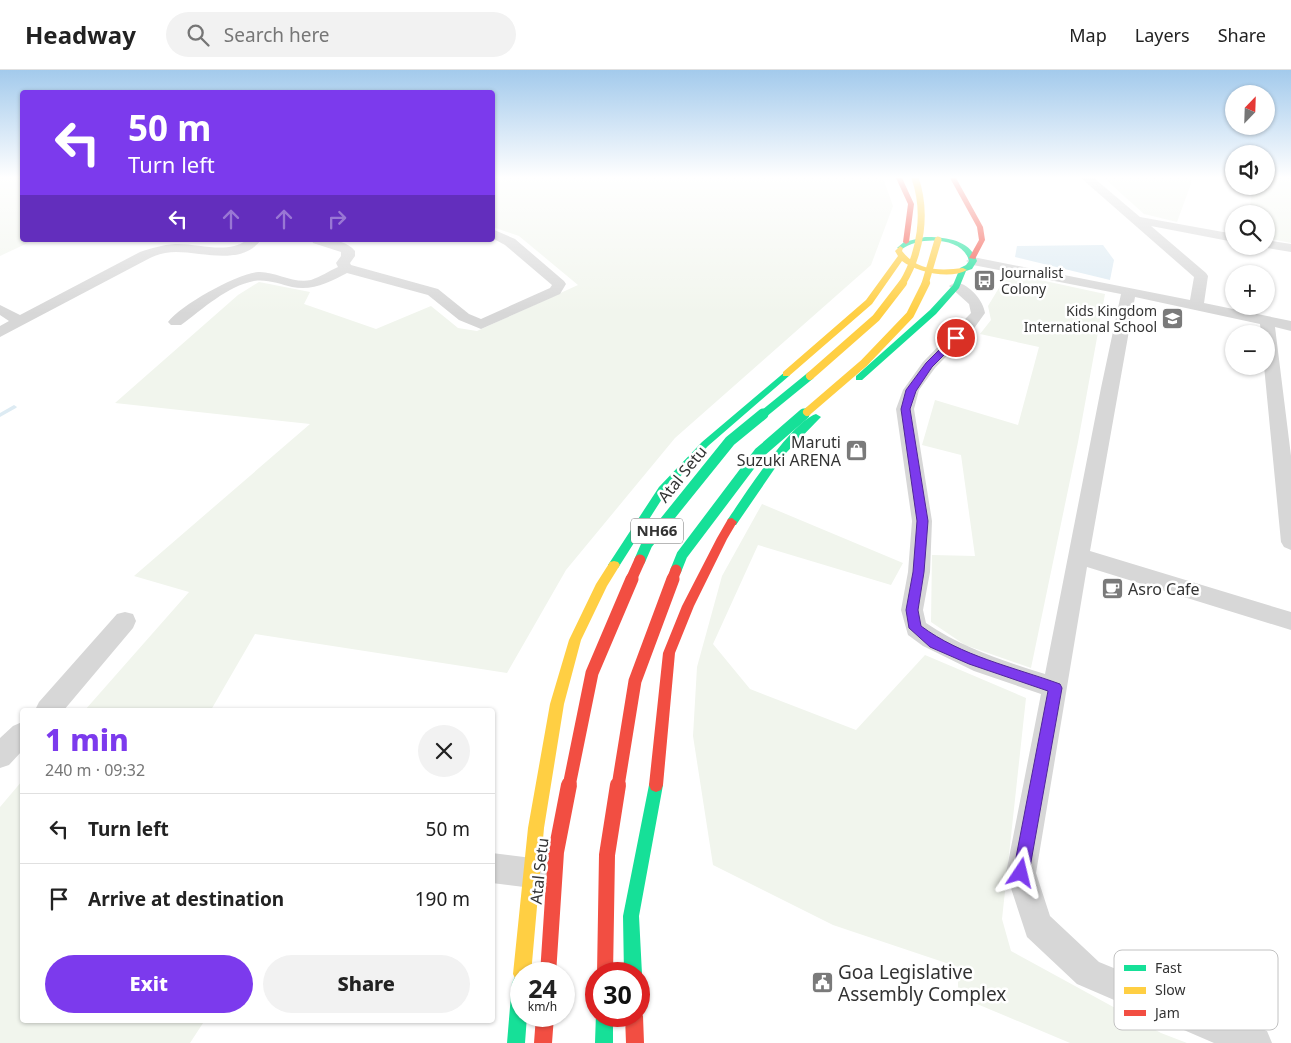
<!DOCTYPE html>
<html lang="en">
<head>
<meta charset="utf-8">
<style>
  body { margin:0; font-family:"Noto Sans",sans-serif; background:#f2f2f2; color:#222; height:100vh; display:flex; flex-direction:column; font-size:19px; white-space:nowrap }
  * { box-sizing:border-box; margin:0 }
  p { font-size:16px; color:#767676 }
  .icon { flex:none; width:28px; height:28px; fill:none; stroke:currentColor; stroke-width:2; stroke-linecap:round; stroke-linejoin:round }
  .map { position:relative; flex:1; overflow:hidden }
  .panel { position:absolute; left:20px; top:638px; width:475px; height:315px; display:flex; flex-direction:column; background:#fff; border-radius:5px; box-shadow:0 1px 4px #0004 }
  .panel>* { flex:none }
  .banner { position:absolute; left:20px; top:20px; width:475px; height:152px; border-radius:5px; box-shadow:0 1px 4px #0004; background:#7c3aed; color:#fff; overflow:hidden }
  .needle { width:32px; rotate:23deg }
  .controls { position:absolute; left:1225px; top:15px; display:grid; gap:10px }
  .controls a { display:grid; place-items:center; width:50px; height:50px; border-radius:50%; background:#fff; box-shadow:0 1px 4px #0004; font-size:25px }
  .speed { position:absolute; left:510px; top:892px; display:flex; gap:10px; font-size:25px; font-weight:700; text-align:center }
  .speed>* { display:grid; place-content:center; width:65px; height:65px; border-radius:50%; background:#fff; box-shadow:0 1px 4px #0004; line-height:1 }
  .speed small { font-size:12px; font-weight:400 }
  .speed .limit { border:8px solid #d22; background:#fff; color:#111 }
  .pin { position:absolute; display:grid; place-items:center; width:42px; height:42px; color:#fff; margin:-21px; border:2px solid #fff; border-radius:50%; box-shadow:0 1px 5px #0007 }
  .me { position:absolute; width:55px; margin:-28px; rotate:10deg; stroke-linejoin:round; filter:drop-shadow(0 0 4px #0008) }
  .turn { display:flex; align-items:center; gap:18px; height:105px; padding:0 25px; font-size:22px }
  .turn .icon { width:65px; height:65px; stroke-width:2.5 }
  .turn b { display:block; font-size:35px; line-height:42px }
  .lanes { display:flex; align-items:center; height:48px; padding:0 25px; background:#0003; justify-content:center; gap:25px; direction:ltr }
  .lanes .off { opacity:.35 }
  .round { display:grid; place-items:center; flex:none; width:52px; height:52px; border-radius:26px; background:#f2f2f2 }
  .summary { display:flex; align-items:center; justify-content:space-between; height:85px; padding:0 25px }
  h1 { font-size:30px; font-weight:800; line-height:38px; color:#7c3aed }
  .primary-button { display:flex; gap:10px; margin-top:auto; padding:10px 25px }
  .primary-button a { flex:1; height:58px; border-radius:30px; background:#7c3aed; color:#fff; font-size:20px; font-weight:800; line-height:58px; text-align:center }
  .primary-button a+a { background:#f2f2f2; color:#222 }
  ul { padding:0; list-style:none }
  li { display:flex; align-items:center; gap:15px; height:70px; padding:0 25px; border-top:1px solid #e0e0e0 }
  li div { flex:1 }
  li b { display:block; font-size:19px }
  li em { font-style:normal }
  header { display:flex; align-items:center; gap:30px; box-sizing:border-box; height:70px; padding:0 25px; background:#fff; border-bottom:1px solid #e0e0e0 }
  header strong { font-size:24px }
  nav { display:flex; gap:28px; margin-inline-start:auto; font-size:18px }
  .search { width:350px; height:45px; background:#f2f2f2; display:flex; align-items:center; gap:12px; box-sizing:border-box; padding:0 18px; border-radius:28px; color:#767676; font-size:19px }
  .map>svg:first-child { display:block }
</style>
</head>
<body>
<header>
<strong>Headway</strong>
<div class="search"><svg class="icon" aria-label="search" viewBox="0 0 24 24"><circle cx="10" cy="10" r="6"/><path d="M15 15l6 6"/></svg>Search here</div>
<nav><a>Map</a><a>Layers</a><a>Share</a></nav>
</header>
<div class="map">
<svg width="1291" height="973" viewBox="0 0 1291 973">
  <rect width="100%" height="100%" fill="#fff"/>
  <!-- green -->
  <path fill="#f1f5ed" d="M0,108H22V170H34L0,186Z
    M493,108H883L893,136L871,195L675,368L566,500L507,603L255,564L211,640H85L189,522L134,506L310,354L115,333L238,225L259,212L310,222L304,234L376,259L431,236L458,258L477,261L578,215L519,166L493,157Z
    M1104,108H1193L1177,152L1144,144Z
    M1266,108H1291V173L1266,168V144H1249L1253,116H1266Z
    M1008,203L1105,224L1078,372L1031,598L965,575L931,552L932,485L975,486L961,385L922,375L935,330L1018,355L1039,277L980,264L991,250L988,236Z
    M762,434L903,493L891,515L758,475L713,574L750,619L856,660L925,585L1026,628L1002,849L1011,881L1161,963L1187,973H1070L958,926V897L833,855L713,795L693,666L697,597L722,506Z
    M22,711V950H205L190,973H0V737Z"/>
  <!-- water -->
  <path fill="#ddebf3" d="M1103,175L1114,190L1110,210L1015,187L1017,176Z"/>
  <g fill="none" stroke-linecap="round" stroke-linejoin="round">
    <!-- stream -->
    <path fill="#ddebf3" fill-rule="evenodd" d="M14,335L17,337L16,338L0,347V343Z"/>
    <!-- street -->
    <path fill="#d7d7d7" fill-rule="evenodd" d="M1081,108H1094L1140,147L1234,164V172L1151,156L1206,203L1208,206L1204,233L1291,251V261L1275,257L1291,386V480L1284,477L1281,472L1264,296H1266V264H1261L1260,254L1135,227L1090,481L1291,542V560L1087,497L1036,803L1050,846L1099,892L1267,961L1272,973H1214L1077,914L1027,867L1006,803L1041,624L974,601L923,576L908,565L901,540L908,502L912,451L896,339L903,320L923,292L971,243L969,234L949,216L956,212C970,215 983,230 985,243L975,257L935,298L919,320L914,339L932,451L930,502L923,540L926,553C963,578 1003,591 1045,604L1101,318L1121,224L973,195L966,191L973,187L1190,230L1194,207Z
      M492,159L515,169L564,211L566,214L560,224L481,259L459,250L428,225L347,203C330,212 313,221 292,217C280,214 267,209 254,211C227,216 203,239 181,255H171L168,252C181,235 236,204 258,202C275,201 293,214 311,210C320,207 329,201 338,197L336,193L341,186V182L313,173L312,170C326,170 345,168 355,181V186L350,193L351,195L438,219L469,244L481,249L550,218L552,215L505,175L492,168Z
      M247,170H261C241,196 204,182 176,182C167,182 158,184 150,188L0,267V256L9,251L0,245V235L20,245L140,182C152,178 162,175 175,174C199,173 226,185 247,170Z
      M1266,170L1291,174V182L1261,177L1266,176Z
      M125,542L133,544L136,551L133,558L64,640H35L39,632L117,544Z
      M22,652V681L9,695L0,698V668L13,656Z
      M492,783L532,788L542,793L547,803L542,813L532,818L492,813Z"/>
    <!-- fast -->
    <path fill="#16e098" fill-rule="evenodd" d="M925,167C944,167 970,169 977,191L972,199L966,201L959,218L936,244L862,310H856V306L930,240L953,215L960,198L966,195L969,191C963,166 919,166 902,179L897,178L904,172Z
      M786,301L790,304L789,306L708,376L667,421L618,498H610L608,495L610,492L659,417L702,372Z
      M816,344L821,347L819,349L784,385L736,455H728L727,452L728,449C744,426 791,352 816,344Z
      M656,708L661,710L663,715L639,846L642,904L639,910V904H624L623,846L649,715L651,710Z
      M521,904V946H527L525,973H507L512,913L515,907Z
      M596,943V946H613V973H595Z"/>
    <!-- slow -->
    <path fill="#ffcf43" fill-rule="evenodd" d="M900,176L903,178L902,181C917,201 940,201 963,198L967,200C950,210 916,202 902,191L872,234L789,306H783V302L866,230L898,186L895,181Z
      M614,491L618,492L620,495L607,516L581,570L564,634L544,758L531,904H521V912L516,910L513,904L528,758L550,634L569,570L596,514L610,492Z"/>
    <!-- jam -->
    <path fill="#f24e42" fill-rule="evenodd" d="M896,108H902L914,134L909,172L906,174L903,172L908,134Z
      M950,108H956L983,157L985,170L975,189L969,188L979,170L977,157Z
      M732,448L737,452L727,469L694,536L675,583L663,715L661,720L656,722L651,720L649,715L663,583L682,536L717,468L728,449Z
      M639,939L643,946L644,973H626L625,946H639Z
      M536,946H554L552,973H534Z"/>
    <!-- fast-bridge-far1 -->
    <path stroke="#16e098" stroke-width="8" d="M761,346L810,306
      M803,346L807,342"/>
    <!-- fast-bridge -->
    <path stroke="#16e098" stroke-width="11" d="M640,490L647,474L730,371L763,344
      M676,500L682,485L759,383L804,344"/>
    <!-- slow-bridge-far1 -->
    <path stroke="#ffcf43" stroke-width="7" d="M902,214C921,183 927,142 915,108
      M925,214L938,170"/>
    <!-- slow-bridge -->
    <path stroke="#ffcf43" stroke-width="8" d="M810,306L876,248L903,213
      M807,342L864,293L910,245L926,213"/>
    <!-- jam-bridge-far2 -->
    <path stroke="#f24e42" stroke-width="11" d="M631,510L640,490
      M672,510L676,500"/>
    <!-- jam-bridge-far1 -->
    <path stroke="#f24e42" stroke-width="13" d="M569,716L592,603L632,509
      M618,716L635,611L673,509"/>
    <!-- jam-bridge -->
    <path stroke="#f24e42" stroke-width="16" d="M548,904L556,782L569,715
      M605,904L607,785L618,715"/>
  </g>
  <!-- sky -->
  <linearGradient id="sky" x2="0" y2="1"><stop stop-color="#a3caec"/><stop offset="0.44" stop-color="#fff"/><stop offset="1" stop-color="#fff" stop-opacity="0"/></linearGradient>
  <rect width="1291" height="244" fill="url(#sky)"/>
  <!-- route -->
  <path fill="#7c3aed" stroke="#51269a" d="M953,266L961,268L932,297L916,321L910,339L928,451L924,502L918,540L921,556C961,586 1013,597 1060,614L1062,618L1029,803L1026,809L1021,811L1015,809L1013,803L1048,621L969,594L930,577L909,558L906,540L913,502L917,451L901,339L906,320L926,293Z"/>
  <!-- icons -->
  <defs>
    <symbol id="bus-square" viewBox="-11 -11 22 22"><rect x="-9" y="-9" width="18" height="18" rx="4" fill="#7a7a7a" stroke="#fff"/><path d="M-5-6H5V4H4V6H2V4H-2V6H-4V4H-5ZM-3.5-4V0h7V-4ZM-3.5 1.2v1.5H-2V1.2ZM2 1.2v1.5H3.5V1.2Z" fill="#fff"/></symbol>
    <symbol id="school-square" viewBox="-11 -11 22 22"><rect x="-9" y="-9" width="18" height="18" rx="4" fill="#7a7a7a" stroke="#fff"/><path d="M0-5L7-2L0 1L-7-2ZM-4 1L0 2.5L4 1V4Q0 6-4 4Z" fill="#fff"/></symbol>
    <symbol id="shop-square" viewBox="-11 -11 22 22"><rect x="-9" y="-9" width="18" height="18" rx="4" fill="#7a7a7a" stroke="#fff"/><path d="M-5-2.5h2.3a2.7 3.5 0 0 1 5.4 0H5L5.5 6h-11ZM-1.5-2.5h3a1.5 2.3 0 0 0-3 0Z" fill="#fff"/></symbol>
    <symbol id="cafe-square" viewBox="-11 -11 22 22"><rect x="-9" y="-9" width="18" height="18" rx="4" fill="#7a7a7a" stroke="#fff"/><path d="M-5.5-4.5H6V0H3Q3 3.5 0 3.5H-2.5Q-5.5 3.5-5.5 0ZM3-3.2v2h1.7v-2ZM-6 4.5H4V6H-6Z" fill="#fff"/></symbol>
    <symbol id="civic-square" viewBox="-11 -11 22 22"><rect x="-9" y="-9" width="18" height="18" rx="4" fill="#7a7a7a" stroke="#fff"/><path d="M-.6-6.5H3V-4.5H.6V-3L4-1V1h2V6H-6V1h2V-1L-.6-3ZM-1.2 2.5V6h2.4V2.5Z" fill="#fff"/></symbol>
  </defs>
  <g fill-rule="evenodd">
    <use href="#bus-square" x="972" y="198" width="25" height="25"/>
    <use href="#school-square" x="1160" y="236" width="25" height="25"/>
    <use href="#shop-square" x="844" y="368" width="25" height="25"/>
    <use href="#cafe-square" x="1100" y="506" width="25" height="25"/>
    <use href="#civic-square" x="810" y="900" width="25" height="25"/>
  </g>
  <g text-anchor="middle" stroke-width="5" stroke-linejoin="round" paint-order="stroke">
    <!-- far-poi labels -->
    <g font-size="14" fill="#333" stroke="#fff" text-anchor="start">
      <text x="1001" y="208">Journalist<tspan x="1001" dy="16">Colony</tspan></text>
      <text x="1157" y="246" text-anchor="end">Kids Kingdom<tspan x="1157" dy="16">International School</tspan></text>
    </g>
    <!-- shield labels -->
    <rect fill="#fff" stroke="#707070" stroke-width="1" x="631" y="448.5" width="52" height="25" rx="4"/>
    <g font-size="15" font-weight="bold" fill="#333">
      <text x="657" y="466">NH66</text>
    </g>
    <!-- poi labels -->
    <g font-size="16" fill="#333" stroke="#fff" text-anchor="end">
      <text x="841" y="378">Maruti<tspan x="841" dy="18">Suzuki ARENA</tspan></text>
      <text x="1128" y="525" text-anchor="start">Asro Cafe</text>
    </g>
    <!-- street labels -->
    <g font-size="16" fill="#333" stroke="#fff">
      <text transform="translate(682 404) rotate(-51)" y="6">Atal Setu</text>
      <text transform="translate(539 801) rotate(-84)" y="6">Atal Setu</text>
    </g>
    <!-- near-poi labels -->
    <g font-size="19" fill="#333" stroke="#fff" text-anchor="start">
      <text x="838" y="909">Goa Legislative<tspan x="838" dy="22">Assembly Complex</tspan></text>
    </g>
  </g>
  <!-- legend -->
  <rect x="1114" y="880" width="164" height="80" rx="8" fill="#fff" stroke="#c2c2c2" stroke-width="1"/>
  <rect x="1124" y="895" width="22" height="6" fill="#16e098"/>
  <rect x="1124" y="917" width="22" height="7" fill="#ffcf43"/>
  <rect x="1124" y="940" width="22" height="6" fill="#f24e42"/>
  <g font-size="14" fill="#333">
    <text x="1155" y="903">Fast</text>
    <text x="1155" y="925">Slow</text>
    <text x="1155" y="948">Jam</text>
  </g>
</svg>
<div class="controls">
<a><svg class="needle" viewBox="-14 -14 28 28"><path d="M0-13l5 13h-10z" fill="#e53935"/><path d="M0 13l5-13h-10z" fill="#767676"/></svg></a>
<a><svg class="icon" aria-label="sound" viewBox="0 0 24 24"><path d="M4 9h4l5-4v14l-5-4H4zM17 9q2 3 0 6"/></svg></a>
<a><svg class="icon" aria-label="search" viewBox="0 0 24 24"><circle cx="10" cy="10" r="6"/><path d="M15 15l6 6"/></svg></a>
<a>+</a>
<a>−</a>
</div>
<div class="speed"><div>24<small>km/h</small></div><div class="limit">30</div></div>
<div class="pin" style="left:956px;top:268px;background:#d93025"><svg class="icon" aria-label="arrive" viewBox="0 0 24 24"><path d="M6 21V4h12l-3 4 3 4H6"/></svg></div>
<svg class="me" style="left:1021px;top:803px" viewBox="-20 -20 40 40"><path d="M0-17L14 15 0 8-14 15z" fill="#7c3aed" stroke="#fff" stroke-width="4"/></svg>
<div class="banner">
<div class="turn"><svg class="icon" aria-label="left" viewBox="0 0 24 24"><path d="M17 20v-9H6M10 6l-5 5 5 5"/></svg><div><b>50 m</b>Turn left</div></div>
<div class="lanes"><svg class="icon" aria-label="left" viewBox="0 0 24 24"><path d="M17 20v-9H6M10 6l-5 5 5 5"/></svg><svg class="icon off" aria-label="ahead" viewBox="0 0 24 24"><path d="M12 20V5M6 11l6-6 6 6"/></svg><svg class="icon off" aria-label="ahead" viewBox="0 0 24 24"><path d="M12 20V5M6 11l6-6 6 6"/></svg><svg class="icon off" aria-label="right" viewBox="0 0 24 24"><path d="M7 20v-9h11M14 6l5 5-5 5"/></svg></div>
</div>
<section class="panel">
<div class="summary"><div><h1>1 min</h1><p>240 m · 09:32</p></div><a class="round"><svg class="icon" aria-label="close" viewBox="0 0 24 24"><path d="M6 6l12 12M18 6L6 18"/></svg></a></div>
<ul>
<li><svg class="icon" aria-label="left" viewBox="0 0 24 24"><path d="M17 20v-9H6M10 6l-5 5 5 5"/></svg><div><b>Turn left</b></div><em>50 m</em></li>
<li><svg class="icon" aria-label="arrive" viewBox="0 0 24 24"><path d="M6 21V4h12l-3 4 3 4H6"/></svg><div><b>Arrive at destination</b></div><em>190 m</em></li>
</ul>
<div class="primary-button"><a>Exit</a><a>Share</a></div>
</section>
</div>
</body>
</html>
